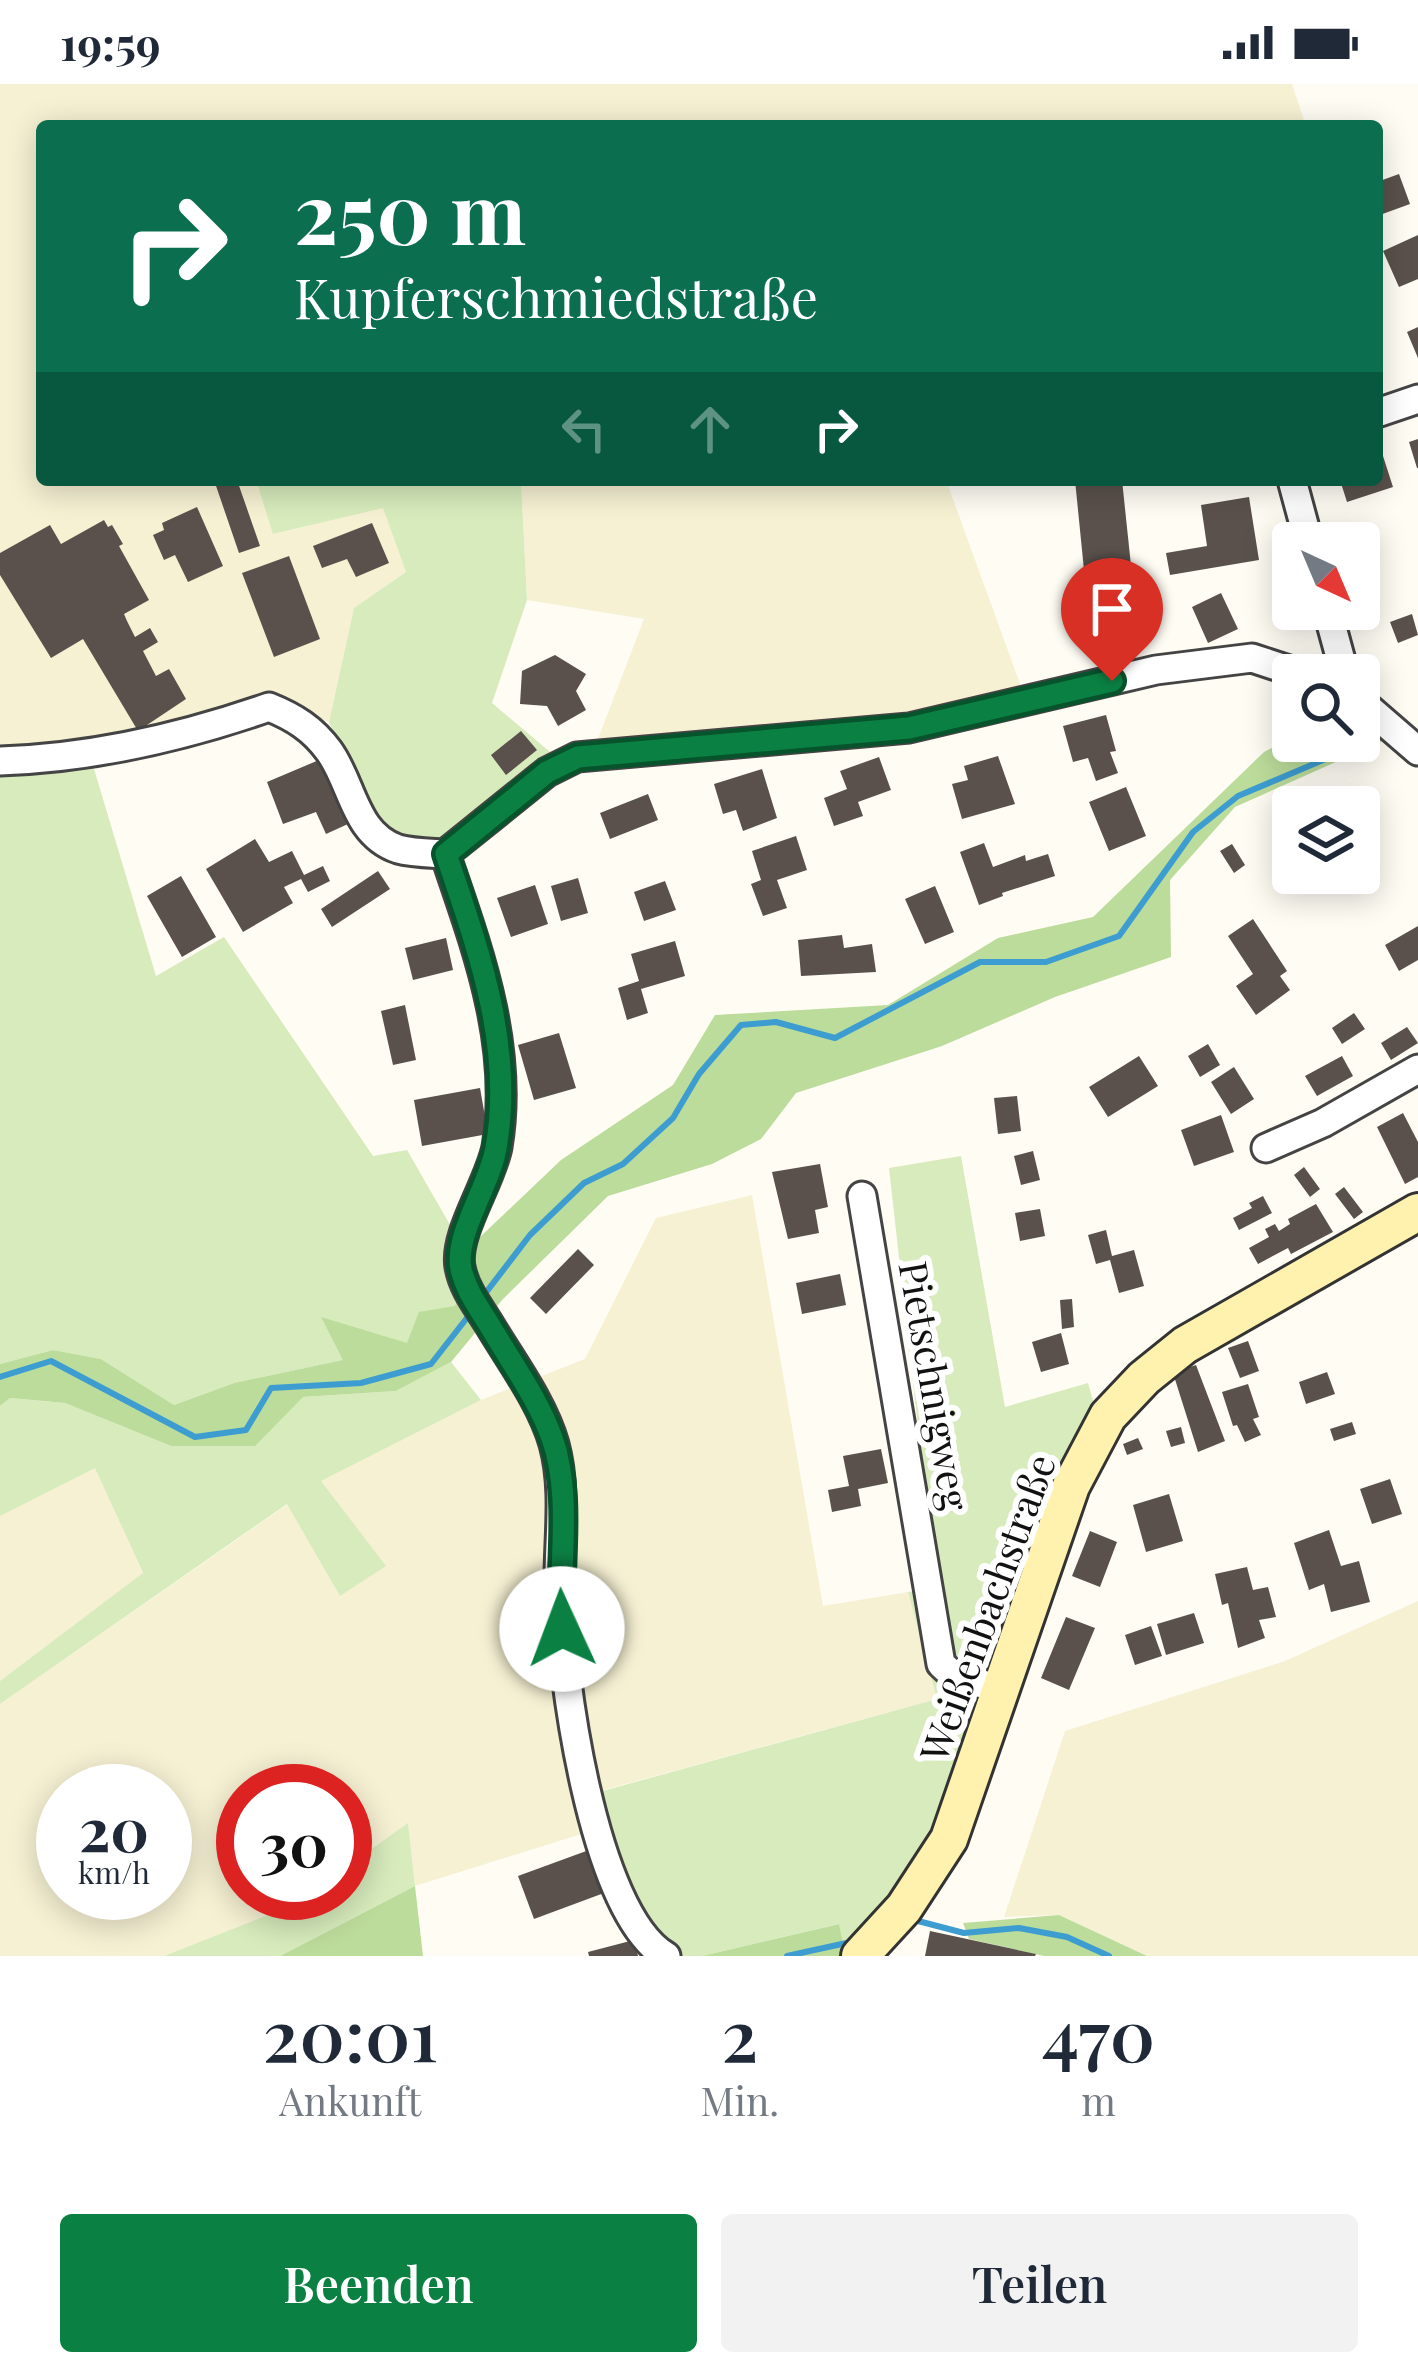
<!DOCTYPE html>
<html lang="de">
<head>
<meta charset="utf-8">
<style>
  body { margin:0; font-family:"Playfair Display",serif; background:#f2f2f3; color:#1f2937; height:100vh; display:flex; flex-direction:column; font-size:45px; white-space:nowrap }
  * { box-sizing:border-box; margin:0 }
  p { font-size:39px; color:#747a83 }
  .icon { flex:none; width:66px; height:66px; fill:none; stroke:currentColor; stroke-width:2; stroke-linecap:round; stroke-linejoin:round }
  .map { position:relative; height:1872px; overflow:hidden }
  .sheet { display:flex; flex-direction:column; background:#fff; flex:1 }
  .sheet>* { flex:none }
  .guide { position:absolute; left:36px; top:36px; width:1347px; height:366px; border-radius:12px; box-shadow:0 6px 30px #0003; background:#0b6e4f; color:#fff; overflow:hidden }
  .needle { width:78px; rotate:136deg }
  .buttons { position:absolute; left:1272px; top:438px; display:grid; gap:24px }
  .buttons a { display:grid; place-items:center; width:108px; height:108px; border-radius:12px; background:#fff; box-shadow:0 6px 30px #0003; font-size:60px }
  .speed { position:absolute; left:36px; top:1680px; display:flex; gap:24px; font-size:60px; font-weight:700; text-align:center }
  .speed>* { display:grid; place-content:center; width:156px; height:156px; border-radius:50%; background:#fff; box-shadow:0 6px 30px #0003; line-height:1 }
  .speed small { font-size:30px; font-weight:400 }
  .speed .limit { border:18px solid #d22; background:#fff; color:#111 }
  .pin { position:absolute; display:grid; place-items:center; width:102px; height:102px; color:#fff; margin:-123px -51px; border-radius:50% 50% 50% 0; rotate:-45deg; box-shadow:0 0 12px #0007 }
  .pin .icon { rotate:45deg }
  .me { position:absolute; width:132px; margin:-66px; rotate:358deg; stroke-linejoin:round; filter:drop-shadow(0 0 9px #0008) }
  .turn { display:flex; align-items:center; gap:42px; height:252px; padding:0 60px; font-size:54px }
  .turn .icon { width:156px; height:156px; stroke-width:2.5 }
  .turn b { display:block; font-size:84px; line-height:102px }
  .lanes { display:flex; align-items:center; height:114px; padding:0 60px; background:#0003; justify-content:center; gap:60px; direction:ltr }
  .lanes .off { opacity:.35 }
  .eta { display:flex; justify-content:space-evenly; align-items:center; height:204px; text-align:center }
  .eta b { font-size:72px; font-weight:600; line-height:84px }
  .primary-button { display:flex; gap:24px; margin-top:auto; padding:24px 60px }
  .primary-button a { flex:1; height:138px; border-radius:12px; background:#0b8043; color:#fff; font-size:48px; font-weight:600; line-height:138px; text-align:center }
  .primary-button a+a { background:#f2f2f3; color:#1f2937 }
  .status { display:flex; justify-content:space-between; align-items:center; height:84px; padding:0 60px; background:#fff; direction:ltr }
  .status svg { height:33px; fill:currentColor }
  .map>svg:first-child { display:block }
</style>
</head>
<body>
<div class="status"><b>19:59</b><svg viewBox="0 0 49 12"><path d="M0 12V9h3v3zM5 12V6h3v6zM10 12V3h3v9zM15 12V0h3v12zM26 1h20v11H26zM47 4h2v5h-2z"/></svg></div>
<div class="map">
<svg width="1418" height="1872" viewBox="0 0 1418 1872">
  <rect width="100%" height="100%" fill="#fffcf4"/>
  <!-- farmland -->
  <path fill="#f6f1d3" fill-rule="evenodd" d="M0,0H1292L1306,42H42V396H256L274,450L383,423L406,488L354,524L329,638L243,621L91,675L0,674Z
    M521,396H946L1023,608L902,637L596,660L644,535L527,516Z
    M752,1111L823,1522L908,1508L937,1615L600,1707L604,1743L415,1802L408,1740L345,1784V1707H243V1809H310L294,1821L164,1872H0V1620L288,1420L340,1512L385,1482L321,1397L481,1316L585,1275L656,1134ZM63,1707H165V1809H63Z
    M95,1383L143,1490L0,1597V1432Z
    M1418,1517V1872H1147L1059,1831L1004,1833L1065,1647L1285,1577Z"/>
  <!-- green -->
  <path fill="#d7ebbc" d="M256,396H521L527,516L492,619L556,673L447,756L401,758L379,743L329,638L354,524L406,488L383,424L273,450Z
    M0,674L91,675L156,892L224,853L373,1072L407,1066L469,1174L455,1222L407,1260L322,1235L344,1276L234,1299L174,1321L101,1275L53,1266L0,1280Z
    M961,1072L1005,1323L1088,1299L1098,1334L931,1759L886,1830L845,1870L838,1840L702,1872H650L604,1743L599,1708L937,1615L908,1508L936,1503L889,1084Z
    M451,1278L481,1316L321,1397L386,1482L340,1512L287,1420L0,1620V1597L143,1489L95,1384L0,1432V1322L10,1314L65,1319L171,1362L302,1313L396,1307Z
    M408,1739L415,1802L280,1872H164L293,1821L310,1809H345V1784Z"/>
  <!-- forest -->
  <path fill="#bcdc9b" d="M1359,633L1385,656L1235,723L1170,796L1171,873L1055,913L942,962L796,1009L761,1055L712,1080L608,1112L503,1215L451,1278L396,1307L303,1313L255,1362H171L65,1319L10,1314L0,1322V1280L53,1266L101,1275L174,1321L234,1299L343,1276L321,1233L407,1259L419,1228L455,1222L469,1174L480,1153L561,1076L673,1001L715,931L888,921L998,854L1093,833L1264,668L1293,653V657H1359Z
    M415,1802L423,1872H280Z
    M1059,1831L1147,1872H1044L969,1855L963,1839Z
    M839,1840L845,1870L840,1872H702Z"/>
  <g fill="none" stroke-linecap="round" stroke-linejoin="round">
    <!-- stream -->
    <path stroke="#3d9dd0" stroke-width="6" d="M481,1215L530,1151L584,1099L623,1080L673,1034L699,990L741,941L776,938L835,954L980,878H1046L1119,852L1193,748L1238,712L1387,649
      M0,1293L51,1277L195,1353L246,1346L271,1304L361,1299L431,1280L470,1230
      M918,1837L964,1849L1019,1844L1067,1853L1109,1872
      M787,1872L851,1858"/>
  </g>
  <!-- building -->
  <path fill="#5a514c" d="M1399,90L1410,120L1377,132V98Z
    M1418,151V195L1399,203L1383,167Z
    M1418,243V274L1407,248Z
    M1418,355V384H1417L1409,358Z
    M1383,372L1393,403L1347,418L1340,396H1377V374Z
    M214,396H237L260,462L239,469Z
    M1075,396H1122L1132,491L1128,492L1131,520L1096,524L1094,496H1085Z
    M1249,413L1259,476L1170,491L1166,469L1207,462L1201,421Z
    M197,423L223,482L188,498L175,471L164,476L153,451L164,446L162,439Z
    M104,436L108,443L112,441L123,460L119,462L149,516L124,530L127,537L135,553L150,544L158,558L143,567L156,592L169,585L186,615L138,647L83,555L51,574L0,491V469L50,441L61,460Z
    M372,439L389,479L356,493L347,475L322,484L313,462Z
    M289,472L320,555L274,573L242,489Z
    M1221,509L1238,545L1208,559L1192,523Z
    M1412,530L1418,551L1398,559L1390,538Z
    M555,571L586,590L576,607L586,626L558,642L547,622L520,620L522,587Z
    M1106,631L1116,667L1110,668L1118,689L1096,697L1088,674L1073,678L1063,642Z
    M521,647L537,666L506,691L491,671Z
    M998,672L1015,720L962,735L952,700L968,696L964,682Z
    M879,673L891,706L858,718L863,732L834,742L824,714L847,705L840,687Z
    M319,676L348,740L326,750L316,728L283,740L267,698Z
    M762,685L777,734L743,747L736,726L723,730L714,700Z
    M1126,703L1146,752L1109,767L1089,718Z
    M648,710L658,736L610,755L600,729Z
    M796,752L807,786L777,796L787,824L763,832L751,800L761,796L752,767Z
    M255,755L269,778L292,767L304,791L323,782L330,797L308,808L301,795L284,803L293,819L243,848L206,785Z
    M984,759L993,783L1025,771L1026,777L1048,770L1055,792L1002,809L1003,812L979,821L960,768Z
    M1232,760L1245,781L1234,789L1220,767Z
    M378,787L390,805L332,843L321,825Z
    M181,792L216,853L182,873L147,812Z
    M578,794L588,829L561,837L551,802Z
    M665,797L676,826L644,837L634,808Z
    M535,801L548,840L511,853L497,814Z
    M935,802L954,848L925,860L905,815Z
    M1253,835L1287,887L1280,892L1290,906L1256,931L1236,902L1253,890L1228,852Z
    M1418,842V876L1399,887L1385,861Z
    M842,851L844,864L872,860L876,888L801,892L798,856Z
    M446,854L453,886L413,896L405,864Z
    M675,857L685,892L641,905L648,929L627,936L618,904L639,897L631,870Z
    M405,921L416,976L393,981L381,927Z
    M1354,929L1365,945L1342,960L1332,944Z
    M1407,943L1418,959L1391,976L1381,959Z
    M559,949L576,1004L534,1016L518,961Z
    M1208,960L1220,981L1200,993L1188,972Z
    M1139,972L1158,1002L1108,1033L1089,1003Z
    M1342,972L1353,992L1317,1012L1305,992Z
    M1234,983L1254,1015L1231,1030L1211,998Z
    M480,1004L488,1050L422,1062L414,1016Z
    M1017,1012L1021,1047L998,1050L994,1014Z
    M1403,1029L1418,1058V1093L1405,1100L1377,1043Z
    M1221,1031L1234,1068L1194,1082L1181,1046Z
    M1033,1067L1040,1096L1021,1101L1014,1072Z
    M820,1080L828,1123L815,1126L819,1149L788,1155L772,1088Z
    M1304,1083L1320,1105L1310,1113L1294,1091Z
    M1344,1103L1363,1128L1354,1135L1335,1110Z
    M1263,1112L1272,1129L1239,1146L1233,1134L1252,1124L1249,1119Z
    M1316,1120L1333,1148L1291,1170L1288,1164L1258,1180L1249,1164L1269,1153L1265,1145L1275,1140L1279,1147L1290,1140L1288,1135Z
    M1040,1125L1045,1152L1020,1157L1015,1129Z
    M1106,1146L1112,1172L1134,1166L1144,1202L1119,1209L1110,1176L1096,1180L1088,1151Z
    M578,1165L594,1181L546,1230L530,1214Z
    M840,1190L846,1221L802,1230L796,1199Z
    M1072,1215L1074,1243L1062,1245L1060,1216Z
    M1061,1249L1069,1280L1041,1288L1032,1258Z
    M1248,1257L1259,1287L1240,1294L1228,1264Z
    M1196,1281L1225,1357L1198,1368L1173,1289Z
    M1327,1288L1335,1310L1306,1320L1299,1298Z
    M1248,1300L1259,1333L1253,1335L1261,1351L1245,1358L1237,1341L1233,1342L1222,1308Z
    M1352,1338L1356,1350L1334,1357L1330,1345Z
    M1181,1343L1185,1359L1171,1363L1166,1347Z
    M1138,1354L1143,1365L1127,1371L1123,1360Z
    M881,1365L888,1399L858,1405L861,1422L832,1428L828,1406L849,1402L843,1372Z
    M1390,1395L1402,1430L1372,1440L1360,1405Z
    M1169,1410L1183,1457L1146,1468L1133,1421Z
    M1329,1446L1341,1482L1359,1477L1370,1518L1331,1528L1324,1500L1309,1506L1294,1459Z
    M1090,1447L1117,1458L1100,1503L1072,1492Z
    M1247,1483L1253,1506L1268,1503L1276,1533L1259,1536L1265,1554L1238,1564L1228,1519L1222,1521L1215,1490Z
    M1194,1529L1204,1559L1166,1571L1157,1540Z
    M1066,1533L1095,1544L1069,1606L1041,1594Z
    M1151,1542L1162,1572L1135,1581L1125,1551Z
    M589,1766L604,1809L534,1835L518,1792Z
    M930,1847L1036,1870L1035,1872H925Z
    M634,1856L638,1872H589L588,1868Z"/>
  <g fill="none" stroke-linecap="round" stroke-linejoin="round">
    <defs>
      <path id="minor" d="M1377,329L1418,315
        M1292,396L1309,459
        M1327,525L1345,591
        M1359,616L1418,667
        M0,677C92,674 183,653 269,623C294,633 313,645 329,667C353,700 354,750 398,765C413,769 430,769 445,770
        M445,770C477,864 514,961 497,1063C490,1099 454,1150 460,1183C464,1205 478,1222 489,1240C511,1277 542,1318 554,1360C567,1408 558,1456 559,1505C561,1589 592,1828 666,1872
        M445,770L547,688L577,673L909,644L1156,586L1252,574L1304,591
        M1266,1064L1323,1039L1418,985
        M862,1112L941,1580L955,1593L1002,1605"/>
      <path id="secondary" d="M860,1872L904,1824L949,1755L1071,1402L1108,1332L1144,1294L1185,1261L1418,1128"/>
    </defs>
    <!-- minor casing -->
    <use href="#minor" stroke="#444" stroke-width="33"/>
    <!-- secondary casing -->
    <use href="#secondary" stroke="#333" stroke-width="42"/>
    <!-- minor -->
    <use href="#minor" stroke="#fff" stroke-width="27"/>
    <!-- secondary -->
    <use href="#secondary" stroke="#fff2af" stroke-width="36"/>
  </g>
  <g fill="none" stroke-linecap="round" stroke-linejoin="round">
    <defs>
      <path id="route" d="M562,1545C558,1484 573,1413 552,1354C538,1315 511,1278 490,1242C479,1224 466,1207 461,1185C454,1151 490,1101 496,1064C514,962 478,865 446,770L547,688L578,673L909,644L1112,597"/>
    </defs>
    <!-- route casing -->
    <use href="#route" stroke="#07532c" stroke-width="30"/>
    <!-- route -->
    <use href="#route" stroke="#0b8043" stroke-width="21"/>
  </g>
  <g text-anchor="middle" stroke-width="12" stroke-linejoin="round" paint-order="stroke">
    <!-- street labels -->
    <g font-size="39" fill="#111" stroke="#fff">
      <text transform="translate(934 1302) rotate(80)" y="14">Pietschnigweg</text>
      <text transform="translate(988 1524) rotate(-70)" y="14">Weißenbachstraße</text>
    </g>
  </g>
</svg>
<div class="buttons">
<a><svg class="needle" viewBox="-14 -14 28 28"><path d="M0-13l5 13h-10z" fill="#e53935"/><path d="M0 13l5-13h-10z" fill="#747a83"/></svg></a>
<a><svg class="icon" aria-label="search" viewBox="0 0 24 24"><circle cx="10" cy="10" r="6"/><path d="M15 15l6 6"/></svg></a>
<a><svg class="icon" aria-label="layers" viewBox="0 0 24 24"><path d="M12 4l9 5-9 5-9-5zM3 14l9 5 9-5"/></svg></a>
</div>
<div class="speed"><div>20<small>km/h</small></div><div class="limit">30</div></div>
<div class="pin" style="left:1112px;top:597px;background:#d93025"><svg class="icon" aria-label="arrive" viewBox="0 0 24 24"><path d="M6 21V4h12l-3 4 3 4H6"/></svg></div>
<svg class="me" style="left:562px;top:1545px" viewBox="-20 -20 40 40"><circle r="19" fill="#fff"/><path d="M0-13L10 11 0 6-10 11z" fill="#0b8043"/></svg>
<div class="guide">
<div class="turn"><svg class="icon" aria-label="right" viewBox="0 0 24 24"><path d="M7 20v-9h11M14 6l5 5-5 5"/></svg><div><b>250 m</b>Kupferschmiedstraße</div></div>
<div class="lanes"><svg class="icon off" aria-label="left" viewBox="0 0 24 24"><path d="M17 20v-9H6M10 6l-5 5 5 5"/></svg><svg class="icon off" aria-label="ahead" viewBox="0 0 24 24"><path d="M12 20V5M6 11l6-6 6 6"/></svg><svg class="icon" aria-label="right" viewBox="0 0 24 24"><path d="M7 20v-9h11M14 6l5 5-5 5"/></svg></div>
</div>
</div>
<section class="sheet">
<div class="eta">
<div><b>20:01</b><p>Ankunft</p></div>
<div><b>2</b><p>Min.</p></div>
<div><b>470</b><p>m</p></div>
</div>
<div class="primary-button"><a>Beenden</a><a>Teilen</a></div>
</section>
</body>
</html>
